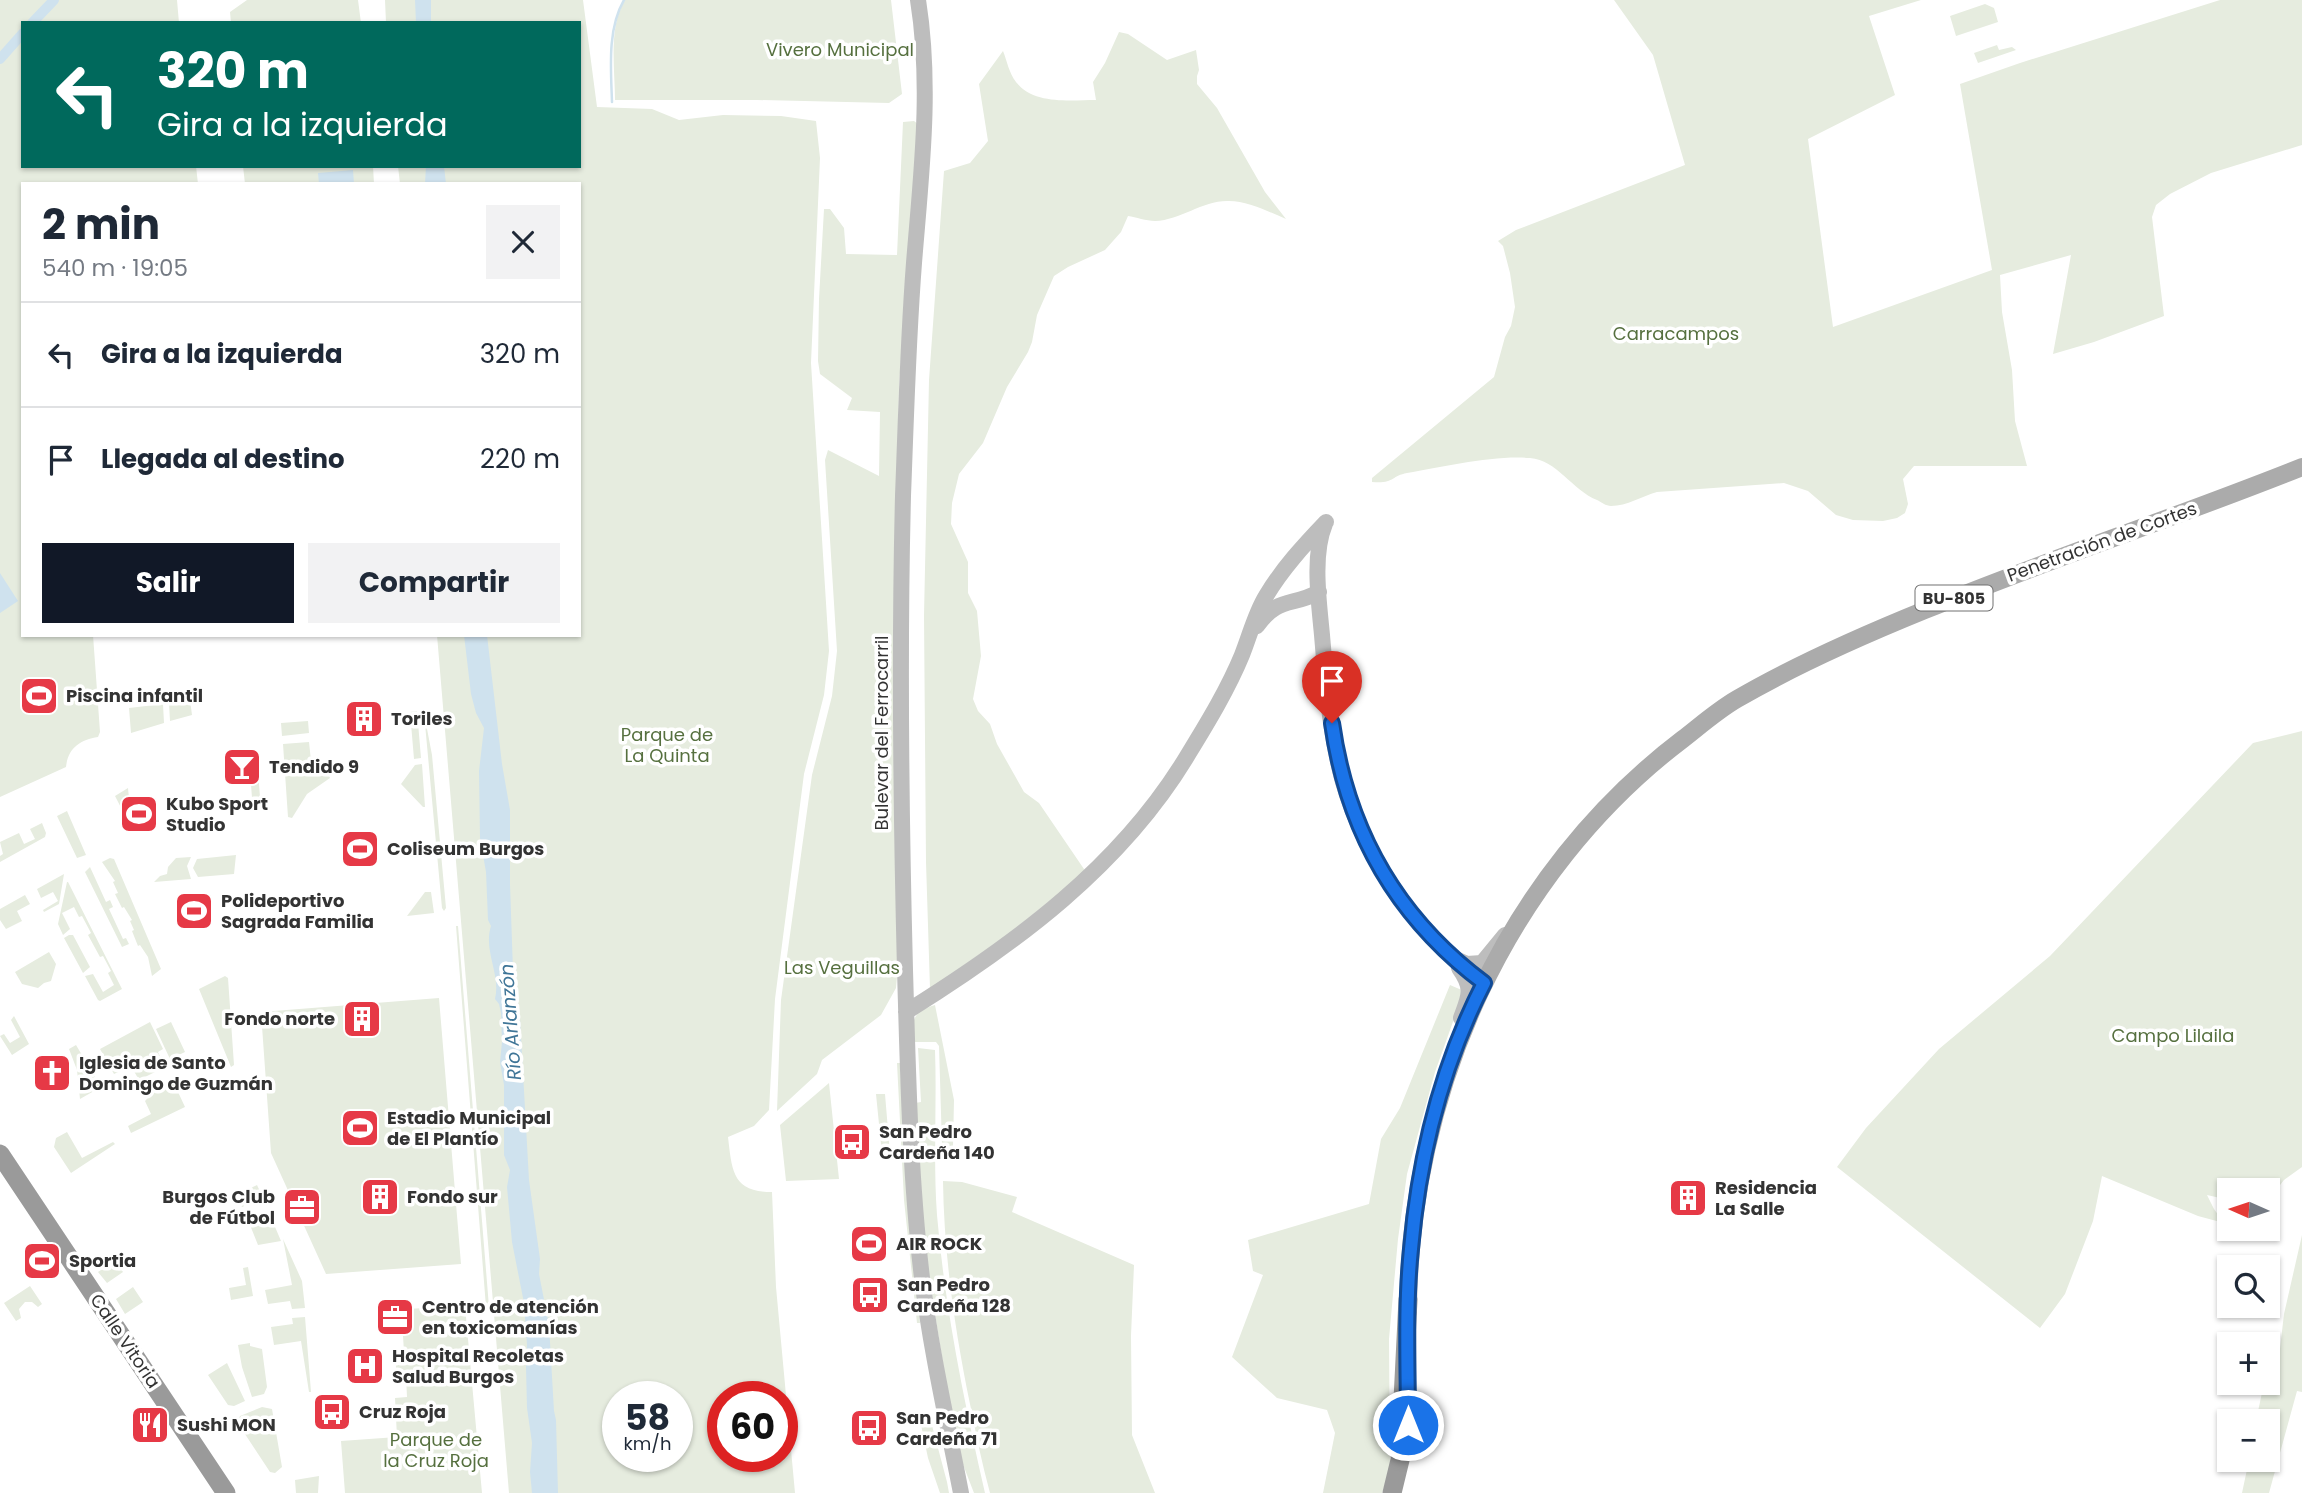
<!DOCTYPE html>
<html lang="es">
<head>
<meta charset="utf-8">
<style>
  body { margin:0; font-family:Poppins,sans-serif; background:#f2f2f3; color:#1f2937; height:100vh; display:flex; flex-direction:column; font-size:26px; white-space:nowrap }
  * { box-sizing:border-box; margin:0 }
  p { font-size:23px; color:#747a83 }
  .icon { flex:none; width:38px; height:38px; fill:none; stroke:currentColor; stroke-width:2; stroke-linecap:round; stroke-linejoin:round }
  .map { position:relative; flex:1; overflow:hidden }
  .sheet { position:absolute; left:21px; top:182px; width:560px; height:455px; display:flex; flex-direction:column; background:#fff; border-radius:0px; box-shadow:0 2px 5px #0004 }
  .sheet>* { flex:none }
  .top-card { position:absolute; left:21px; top:21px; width:560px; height:147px; border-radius:0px; box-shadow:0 2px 5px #0004; background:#00695c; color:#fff; overflow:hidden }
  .needle { width:46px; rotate:273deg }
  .controls { position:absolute; left:2217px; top:1178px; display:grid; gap:14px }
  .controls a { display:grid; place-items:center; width:63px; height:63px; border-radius:0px; background:#fff; box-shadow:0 2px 5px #0004; font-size:35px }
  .speed { position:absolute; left:602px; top:1381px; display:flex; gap:14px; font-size:35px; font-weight:700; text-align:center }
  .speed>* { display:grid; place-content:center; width:91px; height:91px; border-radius:50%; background:#fff; box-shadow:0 2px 5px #0004; line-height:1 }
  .speed small { font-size:18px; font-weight:400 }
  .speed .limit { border:10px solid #d22; background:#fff; color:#111 }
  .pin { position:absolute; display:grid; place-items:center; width:60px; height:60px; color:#fff; margin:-72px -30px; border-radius:50% 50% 50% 0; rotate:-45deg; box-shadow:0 0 7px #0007 }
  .pin .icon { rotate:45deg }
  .me { position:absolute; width:77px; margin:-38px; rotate:0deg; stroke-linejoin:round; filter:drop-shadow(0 0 5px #0008) }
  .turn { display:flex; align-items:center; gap:24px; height:147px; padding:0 21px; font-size:32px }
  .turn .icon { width:91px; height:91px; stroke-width:2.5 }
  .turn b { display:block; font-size:49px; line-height:60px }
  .round { display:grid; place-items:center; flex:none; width:74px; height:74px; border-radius:0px; background:#f2f2f3 }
  .overview { display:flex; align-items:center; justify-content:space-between; height:119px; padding:0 21px }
  h1 { font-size:42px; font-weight:700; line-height:52px }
  .primary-button { display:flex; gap:14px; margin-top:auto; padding:14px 21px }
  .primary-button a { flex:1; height:80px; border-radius:0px; background:#111827; color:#fff; font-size:28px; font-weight:700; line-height:80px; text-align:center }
  .primary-button a+a { background:#f2f2f3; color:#1f2937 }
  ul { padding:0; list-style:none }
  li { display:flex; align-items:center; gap:21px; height:105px; padding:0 21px; border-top:2px solid #e0e1e3 }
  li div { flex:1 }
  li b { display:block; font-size:26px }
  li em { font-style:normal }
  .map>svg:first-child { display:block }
</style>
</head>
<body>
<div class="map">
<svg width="2302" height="1493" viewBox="0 0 2302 1493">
  <rect width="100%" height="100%" fill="#fff"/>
  <!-- green -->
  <path fill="#e6ecdf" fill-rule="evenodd" d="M0,0H177L179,23H23V166H196L198,184H23V635H93L100,732L98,737C80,740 68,748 66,767L0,797Z
    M247,0H358L361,23H231L230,12Z
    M385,0H583L597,107L652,109L679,120L723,115L781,116L816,121L820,158L811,363L829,651L824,695L804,774L775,999L769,1110L754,1126L728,1137C732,1170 732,1192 772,1192L776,1287L795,1493H509L437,635H579V184H400L398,166H579V23H386ZM618,1396H677V1456H618ZM723,1396H782V1456H723Z
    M625,0H891L902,94L889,103L757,100H615C615,69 608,27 625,0Z
    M1614,0H1921L1869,16L1895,95L1808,139L1833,327L1992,270L1960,84L2020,63L2220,0H2302V145L2211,173L2170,194L2156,205L2152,217L2164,316L2094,342L2053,354L2071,255L2000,275L2002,312L2012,370L2015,421L2027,466H1914L1903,479L1908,504L1905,513L1897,518L1883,521L1853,520L1836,515L1808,491L1784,483L1657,492C1642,496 1627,506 1611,506C1606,506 1601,502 1597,500C1572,490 1557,460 1530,458C1493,455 1443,467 1407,473C1391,476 1394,484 1372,482V478L1494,377L1505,337L1511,326L1515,307L1510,273L1503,246L1498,241L1516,230L1685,165L1653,55Z
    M1985,4L1994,8L1998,22L1956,36L1950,16Z
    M1119,32L1128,34L1167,60L1196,50L1199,70L1197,76V84L1217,108L1265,192L1286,219C1269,212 1248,201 1229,201C1203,200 1181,220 1155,221C1146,221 1136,217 1128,216L1121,232L1105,250L1068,267L1054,276L1037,315L1032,342L1028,352L1007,387L983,443L959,474L952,503L951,524L968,562V593L977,611L981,656L973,699L978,711L990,724L997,744L1024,792L1039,803L1086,872L1006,936L930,989L926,862L924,616L929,380L944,171L970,163L988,141L979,84L1003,51C1007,61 1009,73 1016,82C1034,105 1070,100 1096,100L1093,82L1105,63Z
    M1997,45L1999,50L2012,47L2016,50L1978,63L1974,53Z
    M914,121L918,124L899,386L897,493L899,955L896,988L881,1015L822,1060L817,1074L777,1111L781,1000L812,775L832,696L837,651L825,460L828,450L879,476L880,412L847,410L852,398L820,374L818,361L819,299L824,209H830L844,228L846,254L897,255L903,122Z
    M243,166H373L374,184H245Z
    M190,700L192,715L170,721L169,703Z
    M163,704L164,723L131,733L129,708Z
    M417,711L421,758L414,759L410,712Z
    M424,713L432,755L446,908L444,911L442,908Z
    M308,721L309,733L282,736L281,723Z
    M2302,731V1167L2284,1180L2268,1200V1190H2230L2229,1200L2207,1195L2214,1209L2224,1223L2198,1216L2102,1176L2093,1221L2065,1294L2040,1328L1837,1167L1866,1128L1939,1049L2050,956L2253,743Z
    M309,742L312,770L326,769L330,778L307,794L292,818L288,817L283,744Z
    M249,758H257L260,797L252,798Z
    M422,764L425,807H423L401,784L415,765Z
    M128,788L132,829L115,796Z
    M67,811L86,855L77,858L57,816Z
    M42,823L46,833L45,837L0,862V856L3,854L0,842L19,833L24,844L35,839L30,829Z
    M236,855L234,874L198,877L193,868L197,859Z
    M191,857L187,866L191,879L154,882L160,876L167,874L168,867L176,858Z
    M110,858L114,859L161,969L152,976L148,957L140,945L138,946L132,931L134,930L130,921L132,920L124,907L122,908L115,894L118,893L113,882L115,881L102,862Z
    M90,867L106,902L110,900L113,907L109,909L123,939L126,938L129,944L122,947L85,872Z
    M64,874L59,904L44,912L43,910L58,901L53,892L41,898L37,889Z
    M67,882H68L122,989L100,1001L98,1000L85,976L93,974L103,992L114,985L108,973L111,971L103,956L100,957L88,935L91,933L82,916L79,917L74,907L62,913L70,929L63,935L58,924Z
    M425,892H431L434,913L407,916Z
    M25,895L30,904L17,911L22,921L6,929L0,920V909Z
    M456,926H458L489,1307H486Z
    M69,935H73L90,967L83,973L64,938Z
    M49,952L56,964L51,981L44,983L38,988L22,984L15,972Z
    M225,976L228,978L234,1065L231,1067L199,989Z
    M1450,985L1464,991L1435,1072L1407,1174L1398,1239L1389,1339L1390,1469L1382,1493H1323L1335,1433L1327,1410L1277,1398L1232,1357L1263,1275L1253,1271L1248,1240L1369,1204L1381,1139L1400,1108Z
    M439,998L461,1264L326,1274L271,1153L261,1012Z
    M935,1005L954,1100L953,1146H942L939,1046L936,1042H912C912,1020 912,1012 935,1005Z
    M14,1016L29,1044L12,1055L0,1036L4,1034L10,1043L20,1037L11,1020Z
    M150,1022L163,1049L158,1052L165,1067L139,1080L131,1066L114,1074L100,1049Z
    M171,1022L185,1052L170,1059L156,1029Z
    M76,1045L101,1087L80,1099L77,1070L69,1049Z
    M918,1048L935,1050C937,1104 933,1160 937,1215C945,1309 964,1401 985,1493H974L957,1449L926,1259L915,1103L921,1102Z
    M897,1063H900L907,1200L920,1323H917L904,1200Z
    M172,1079L185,1107L131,1133L128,1126L151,1114L145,1101L160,1085Z
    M829,1083L839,1179L786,1181L780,1125Z
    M876,1094H885L890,1154H882Z
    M67,1132L82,1158L113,1142L115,1144L71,1173L54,1147L56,1138Z
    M943,1181L962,1182L1017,1197L1012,1212L1134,1265L1131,1336L1132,1435L1155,1493H990C982,1464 976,1434 970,1404C955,1331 944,1256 943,1181Z
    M257,1185L263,1198L242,1207L236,1195Z
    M270,1215L281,1241L258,1245L250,1225Z
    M2302,1235V1392L2297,1391L2269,1493H2242L2249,1460H2268V1421H2256L2264,1383L2268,1382V1372L2279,1357L2284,1314Z
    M283,1239L302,1281L305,1308L292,1309L290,1301L268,1304L265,1290L292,1285Z
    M115,1260L123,1272L107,1283L98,1272Z
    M248,1267L253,1296L231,1300L229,1288L246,1285L243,1268Z
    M30,1286L42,1304L38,1307L32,1302H25L19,1309L21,1318L16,1321L4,1303Z
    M133,1287L143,1302L125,1314L116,1299Z
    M465,1306L482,1493H345L341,1441L397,1437L395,1398L407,1397L406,1376L397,1377L395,1357L390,1354L404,1352L403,1336L406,1334V1309Z
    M305,1317L311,1392H309L301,1341L274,1345L271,1327L293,1324L292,1318Z
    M250,1343V1346L262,1349L267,1387L264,1394L252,1397L242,1367L238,1345Z
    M227,1363L245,1401L234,1406L228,1405L208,1375Z
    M262,1407L272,1409L282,1467L275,1473L270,1472L237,1422L240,1416Z
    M930,1418L947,1482L949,1493H940L928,1458L920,1420Z
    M319,1476L318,1493H296L295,1480Z"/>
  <!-- water -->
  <path fill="#cfe2ee" d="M415,0H431V23H416Z
    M426,166H444L446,184H425Z
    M353,170L354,184H319L318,173Z
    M0,573L18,601L0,613Z
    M464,635H487L502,764L510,810V884L513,971L520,1019L529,1180L540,1259L539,1274L549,1325L554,1411L556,1420L558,1493H532L530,1472L532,1443L527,1408L526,1367L527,1345L524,1303L512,1242L507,1187L510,1170L504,1155V1085L500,1062L502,1042L501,1013L499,1004L495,999C501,974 483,951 491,926L488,920L486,872L480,838L479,771L484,728L476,713L471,694Z
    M27,683L45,686L49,697L46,707C36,708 25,695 23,686Z"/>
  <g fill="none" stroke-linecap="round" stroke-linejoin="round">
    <!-- stream -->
    <path stroke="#cfe2ee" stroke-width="2.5" d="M612,102C611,70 607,29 624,0"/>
    <!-- canal -->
    <path stroke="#cfe2ee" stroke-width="10" d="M32,23L54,0
      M0,59L23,33"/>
    <!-- secondary -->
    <path stroke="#bdbdbd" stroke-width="16" d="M918,0C932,88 921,175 914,263C908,340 906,418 903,496C899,654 901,812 905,970C908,1073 910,1177 922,1278C931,1351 947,1421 961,1493
      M1325,524C1312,555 1319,602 1322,635C1326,683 1330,735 1343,782C1366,861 1418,934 1484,983
      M1257,626C1278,596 1292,607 1319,592
      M1458,960L1467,964L1482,963L1505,935
      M1459,968C1474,989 1469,996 1461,1018
      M906,1012C1015,944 1122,866 1189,753C1208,722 1228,689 1242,655C1250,635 1255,614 1266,596C1282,569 1304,545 1326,522"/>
    <!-- primary -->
    <path stroke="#ababab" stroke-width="18" d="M1408,1312C1409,1092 1506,873 1683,739C1701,725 1718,710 1737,699C1797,664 1861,636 1925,610C2049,559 2177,517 2302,467"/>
    <!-- highway -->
    <path stroke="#9a9a9a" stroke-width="19" d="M0,1154L226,1493
      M1392,1493L1400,1460L1408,1299"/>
  </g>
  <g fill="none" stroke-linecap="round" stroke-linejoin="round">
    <defs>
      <path id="route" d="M1332,723C1347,830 1397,918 1484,983C1442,1065 1419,1157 1411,1249C1405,1307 1408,1367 1408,1425"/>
    </defs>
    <!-- route casing -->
    <use href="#route" stroke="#114b97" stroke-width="18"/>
    <!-- route -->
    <use href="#route" stroke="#1a73e8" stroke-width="12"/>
  </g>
  <!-- icons -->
  <defs>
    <symbol id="stadium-square" viewBox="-11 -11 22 22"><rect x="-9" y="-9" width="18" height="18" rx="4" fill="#e63946" stroke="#fff"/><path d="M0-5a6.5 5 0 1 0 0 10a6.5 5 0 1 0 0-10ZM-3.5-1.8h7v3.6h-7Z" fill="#fff"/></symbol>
    <symbol id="building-square" viewBox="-11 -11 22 22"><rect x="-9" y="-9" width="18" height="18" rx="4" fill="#e63946" stroke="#fff"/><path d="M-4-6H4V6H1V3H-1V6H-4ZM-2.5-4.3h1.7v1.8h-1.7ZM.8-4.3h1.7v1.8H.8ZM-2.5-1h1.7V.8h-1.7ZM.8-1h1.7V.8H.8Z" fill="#fff"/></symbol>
    <symbol id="bar-square" viewBox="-11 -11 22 22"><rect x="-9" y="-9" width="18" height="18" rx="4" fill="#e63946" stroke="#fff"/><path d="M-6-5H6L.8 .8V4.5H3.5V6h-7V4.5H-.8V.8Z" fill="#fff"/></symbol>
    <symbol id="church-square" viewBox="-11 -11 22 22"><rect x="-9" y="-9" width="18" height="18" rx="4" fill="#e63946" stroke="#fff"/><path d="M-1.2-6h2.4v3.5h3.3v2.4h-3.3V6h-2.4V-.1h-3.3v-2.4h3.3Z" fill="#fff"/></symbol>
    <symbol id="bus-square" viewBox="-11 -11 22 22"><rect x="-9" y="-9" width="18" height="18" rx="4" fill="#e63946" stroke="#fff"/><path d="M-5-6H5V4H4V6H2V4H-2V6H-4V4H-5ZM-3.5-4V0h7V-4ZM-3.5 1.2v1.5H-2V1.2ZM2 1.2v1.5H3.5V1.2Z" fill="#fff"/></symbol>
    <symbol id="office-square" viewBox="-11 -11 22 22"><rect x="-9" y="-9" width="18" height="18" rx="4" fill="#e63946" stroke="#fff"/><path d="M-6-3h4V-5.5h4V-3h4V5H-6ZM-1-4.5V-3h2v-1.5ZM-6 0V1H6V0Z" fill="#fff"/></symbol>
    <symbol id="hospital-square" viewBox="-11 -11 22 22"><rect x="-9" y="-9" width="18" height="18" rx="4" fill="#e63946" stroke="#fff"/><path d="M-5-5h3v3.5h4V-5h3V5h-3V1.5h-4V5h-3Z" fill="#fff"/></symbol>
    <symbol id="restaurant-square" viewBox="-11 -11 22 22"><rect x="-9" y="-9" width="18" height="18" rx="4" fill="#e63946" stroke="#fff"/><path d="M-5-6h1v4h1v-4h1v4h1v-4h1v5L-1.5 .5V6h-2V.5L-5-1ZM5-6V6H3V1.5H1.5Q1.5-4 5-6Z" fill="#fff"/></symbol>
  </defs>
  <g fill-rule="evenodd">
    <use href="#stadium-square" x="17" y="674" width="44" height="44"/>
    <use href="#building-square" x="342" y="697" width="44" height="44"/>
    <use href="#bar-square" x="220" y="745" width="44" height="44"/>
    <use href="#stadium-square" x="117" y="792" width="44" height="44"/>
    <use href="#stadium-square" x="338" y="827" width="44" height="44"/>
    <use href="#stadium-square" x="172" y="889" width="44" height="44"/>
    <use href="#building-square" x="340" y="997" width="44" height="44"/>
    <use href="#church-square" x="30" y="1051" width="44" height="44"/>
    <use href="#stadium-square" x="338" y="1106" width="44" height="44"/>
    <use href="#bus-square" x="830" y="1120" width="44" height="44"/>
    <use href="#building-square" x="358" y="1175" width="44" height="44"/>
    <use href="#building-square" x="1666" y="1176" width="44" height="44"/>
    <use href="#office-square" x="280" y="1185" width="44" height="44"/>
    <use href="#stadium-square" x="847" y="1222" width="44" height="44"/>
    <use href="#stadium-square" x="20" y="1239" width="44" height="44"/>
    <use href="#bus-square" x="848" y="1273" width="44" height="44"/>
    <use href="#office-square" x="373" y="1295" width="44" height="44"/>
    <use href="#hospital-square" x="343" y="1344" width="44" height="44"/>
    <use href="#bus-square" x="310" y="1390" width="44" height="44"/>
    <use href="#restaurant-square" x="128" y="1403" width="44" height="44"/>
    <use href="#bus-square" x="847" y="1406" width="44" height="44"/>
  </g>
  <g text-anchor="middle" stroke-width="7" stroke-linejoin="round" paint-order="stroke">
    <!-- shield labels -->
    <rect fill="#fff" stroke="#707070" stroke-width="2" x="1915.5" y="585.5" width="77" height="25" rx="5"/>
    <g font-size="16" font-weight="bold" fill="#333">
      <text x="1954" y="604">BU-805</text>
    </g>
    <!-- park labels -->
    <g font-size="18" fill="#56703f" stroke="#fff">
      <text x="840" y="56">Vivero Municipal</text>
      <text x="1676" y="340">Carracampos</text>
      <text x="667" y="741">Parque de<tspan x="667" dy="21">La Quinta</tspan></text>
      <text x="842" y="974">Las Veguillas</text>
      <text x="2173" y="1042">Campo Lilaila</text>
      <text x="436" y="1446">Parque de<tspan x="436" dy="21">la Cruz Roja</tspan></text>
    </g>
    <!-- street labels -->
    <g font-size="18" fill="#333" stroke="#fff">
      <text transform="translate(2102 542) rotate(-20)" y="6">Penetración de Cortes</text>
      <text transform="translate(882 733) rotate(-90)" y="6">Bulevar del Ferrocarril</text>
      <text transform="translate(125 1341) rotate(56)" y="6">Calle Vitoria</text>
    </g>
    <!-- poi labels -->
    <g font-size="18" font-weight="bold" fill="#333" stroke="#fff" text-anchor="start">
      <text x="66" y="702">Piscina infantil</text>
      <text x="391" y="725">Toriles</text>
      <text x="269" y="773">Tendido 9</text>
      <text x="166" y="810">Kubo Sport<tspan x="166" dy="21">Studio</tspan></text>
      <text x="387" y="855">Coliseum Burgos</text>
      <text x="221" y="907">Polideportivo<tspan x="221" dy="21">Sagrada Familia</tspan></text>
      <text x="335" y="1025" text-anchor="end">Fondo norte</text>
      <text x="79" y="1069">Iglesia de Santo<tspan x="79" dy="21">Domingo de Guzmán</tspan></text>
      <text x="387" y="1124">Estadio Municipal<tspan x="387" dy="21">de El Plantío</tspan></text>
      <text x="879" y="1138">San Pedro<tspan x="879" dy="21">Cardeña 140</tspan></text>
      <text x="1715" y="1194">Residencia<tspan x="1715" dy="21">La Salle</tspan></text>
      <text x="275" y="1203" text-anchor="end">Burgos Club<tspan x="275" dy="21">de Fútbol</tspan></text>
      <text x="407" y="1203">Fondo sur</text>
      <text x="896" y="1250">AIR ROCK</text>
      <text x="69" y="1267">Sportia</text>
      <text x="897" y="1291">San Pedro<tspan x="897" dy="21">Cardeña 128</tspan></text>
      <text x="422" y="1313">Centro de atención<tspan x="422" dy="21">en toxicomanías</tspan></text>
      <text x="392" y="1362">Hospital Recoletas<tspan x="392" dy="21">Salud Burgos</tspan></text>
      <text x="359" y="1418">Cruz Roja</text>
      <text x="896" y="1424">San Pedro<tspan x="896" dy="21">Cardeña 71</tspan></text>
      <text x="177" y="1431">Sushi MON</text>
    </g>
    <!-- water labels -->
    <g font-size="19" font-style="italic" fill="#3f7597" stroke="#fff">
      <text transform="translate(510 1022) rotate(-94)" y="7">Río Arlanzón</text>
    </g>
  </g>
</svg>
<div class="controls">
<a><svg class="needle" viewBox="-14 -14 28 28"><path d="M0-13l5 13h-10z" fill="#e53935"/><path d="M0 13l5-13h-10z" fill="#747a83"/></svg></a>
<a><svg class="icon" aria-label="search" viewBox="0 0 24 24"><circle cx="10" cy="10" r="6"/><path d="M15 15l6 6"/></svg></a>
<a>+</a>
<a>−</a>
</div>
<div class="speed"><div>58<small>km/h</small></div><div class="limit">60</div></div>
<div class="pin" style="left:1332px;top:723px;background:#d93025"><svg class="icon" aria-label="arrive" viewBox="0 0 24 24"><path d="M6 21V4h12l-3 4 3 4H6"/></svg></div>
<svg class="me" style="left:1408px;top:1425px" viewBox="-20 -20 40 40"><circle r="17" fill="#1a73e8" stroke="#fff" stroke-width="3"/><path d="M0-11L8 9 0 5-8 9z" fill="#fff"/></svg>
<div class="top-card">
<div class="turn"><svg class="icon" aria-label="left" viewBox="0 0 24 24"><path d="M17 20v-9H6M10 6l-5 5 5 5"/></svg><div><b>320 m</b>Gira a la izquierda</div></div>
</div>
<section class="sheet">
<div class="overview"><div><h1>2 min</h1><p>540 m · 19:05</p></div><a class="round"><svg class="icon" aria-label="close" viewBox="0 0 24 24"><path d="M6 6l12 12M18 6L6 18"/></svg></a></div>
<ul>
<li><svg class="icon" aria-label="left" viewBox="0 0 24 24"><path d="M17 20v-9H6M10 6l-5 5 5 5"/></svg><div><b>Gira a la izquierda</b></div><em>320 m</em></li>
<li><svg class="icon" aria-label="arrive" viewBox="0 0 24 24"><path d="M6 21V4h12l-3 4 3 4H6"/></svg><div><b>Llegada al destino</b></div><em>220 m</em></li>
</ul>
<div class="primary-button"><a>Salir</a><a>Compartir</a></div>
</section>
</div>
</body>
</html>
